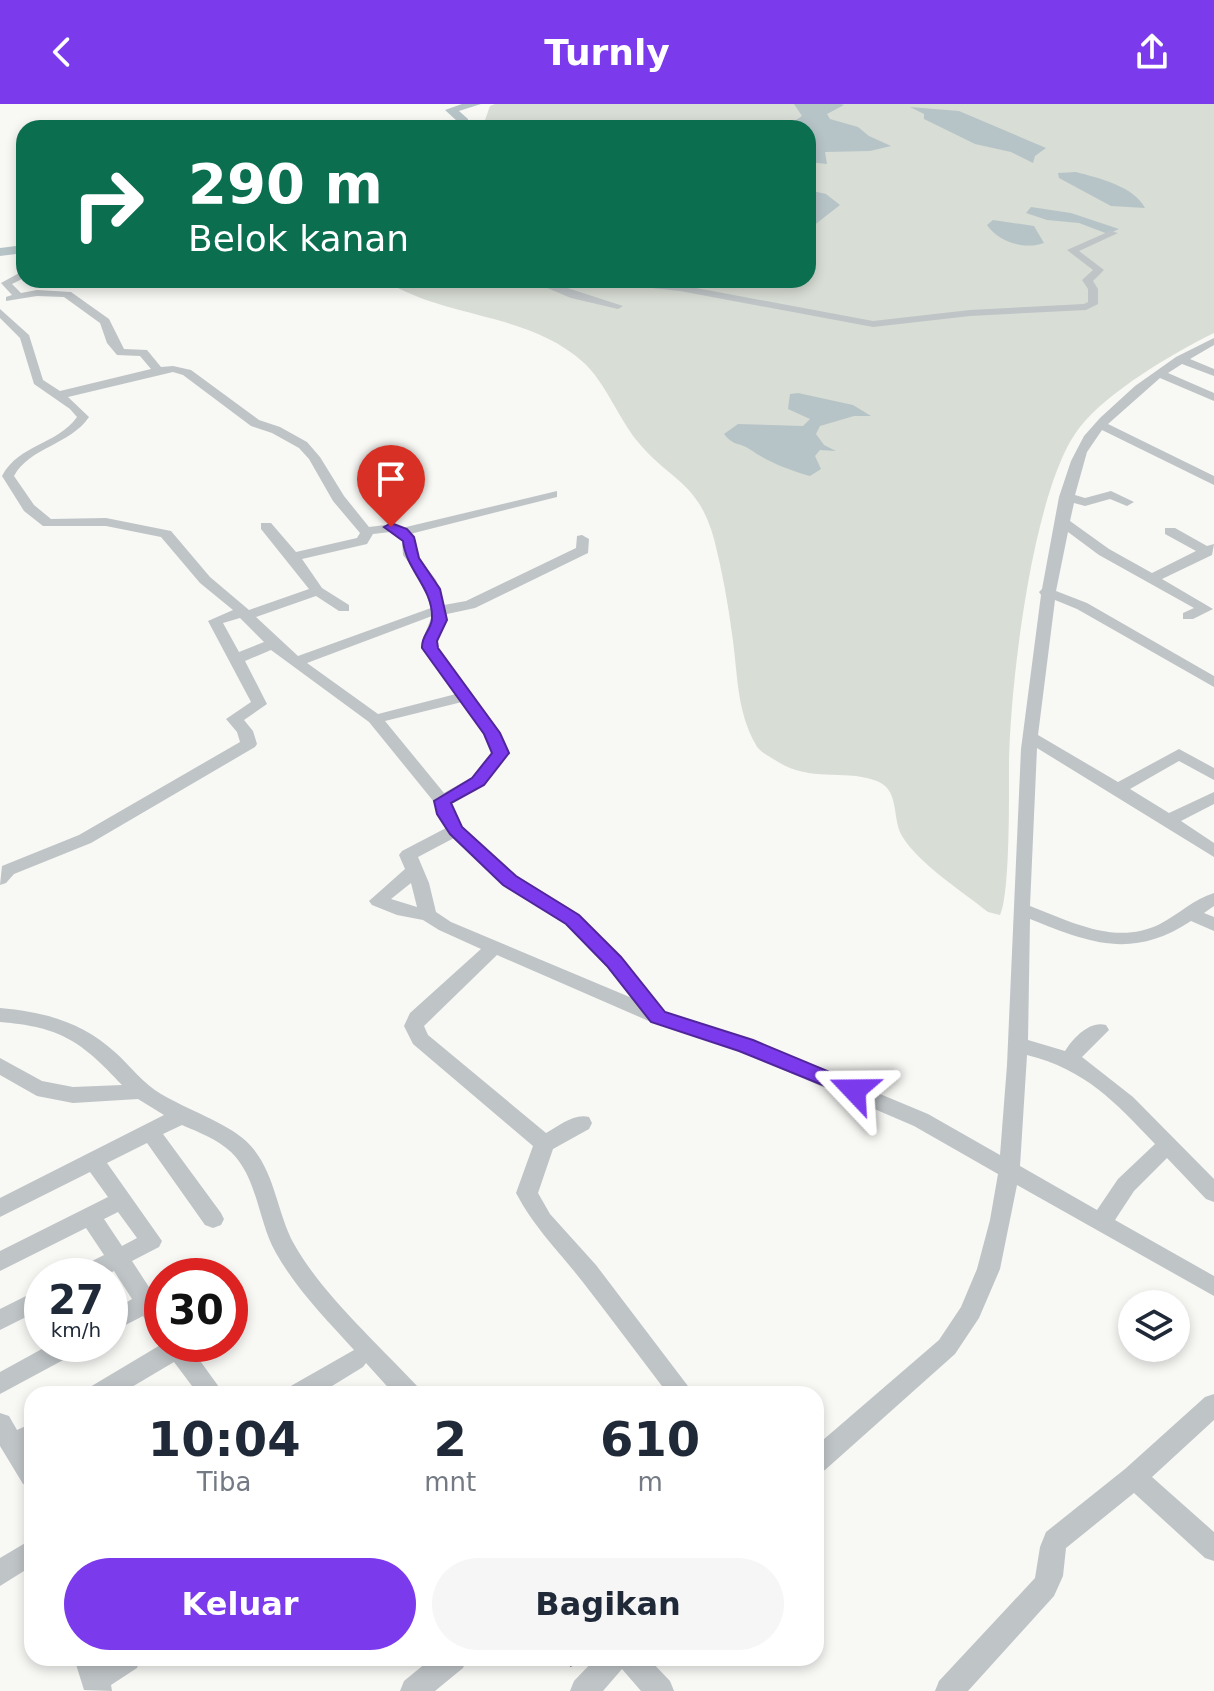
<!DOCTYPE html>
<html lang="id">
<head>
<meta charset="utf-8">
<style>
  body { margin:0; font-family:"DejaVu Sans",sans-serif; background:#f6f6f7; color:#1f2937; height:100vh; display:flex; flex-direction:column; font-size:30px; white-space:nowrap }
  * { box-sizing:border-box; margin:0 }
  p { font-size:26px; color:#747a83 }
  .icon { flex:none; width:44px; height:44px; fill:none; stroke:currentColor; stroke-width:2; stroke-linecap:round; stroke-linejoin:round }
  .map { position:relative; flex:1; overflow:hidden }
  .side { position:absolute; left:24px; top:1282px; width:800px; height:280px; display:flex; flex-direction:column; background:#fff; border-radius:24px; box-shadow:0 4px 12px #0003 }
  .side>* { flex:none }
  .top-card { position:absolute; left:16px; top:16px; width:800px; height:168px; border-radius:24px; box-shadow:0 4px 12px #0003; background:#0b6e4f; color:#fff; overflow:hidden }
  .controls { position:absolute; left:1118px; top:1186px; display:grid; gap:16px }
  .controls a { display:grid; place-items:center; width:72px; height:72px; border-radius:50%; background:#fff; box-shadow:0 4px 12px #0003; font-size:40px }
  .speed { position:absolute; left:24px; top:1154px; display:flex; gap:16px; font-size:40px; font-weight:700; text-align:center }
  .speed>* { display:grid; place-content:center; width:104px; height:104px; border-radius:50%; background:#fff; box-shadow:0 4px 12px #0003; line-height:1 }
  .speed small { font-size:20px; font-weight:400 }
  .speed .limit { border:12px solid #d22; background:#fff; color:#111 }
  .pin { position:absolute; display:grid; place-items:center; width:68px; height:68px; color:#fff; margin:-82px -34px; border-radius:50% 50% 50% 0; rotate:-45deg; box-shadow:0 0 8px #0007 }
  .pin .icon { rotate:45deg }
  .me { position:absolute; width:88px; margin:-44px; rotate:293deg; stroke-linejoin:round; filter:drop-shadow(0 0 6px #0008) }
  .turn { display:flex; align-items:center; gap:28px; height:168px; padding:0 40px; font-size:36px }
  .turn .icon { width:104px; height:104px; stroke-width:2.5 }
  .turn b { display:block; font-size:56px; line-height:68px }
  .eta { display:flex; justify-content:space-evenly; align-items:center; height:136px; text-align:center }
  .eta b { font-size:48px; font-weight:700; line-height:56px }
  .cta { display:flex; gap:16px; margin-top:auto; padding:16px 40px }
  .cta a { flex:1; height:92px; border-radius:48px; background:#7c3aed; color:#fff; font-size:32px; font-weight:700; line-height:92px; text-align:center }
  .cta a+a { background:#f6f6f7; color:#1f2937 }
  header { display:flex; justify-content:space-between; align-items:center; height:104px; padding:0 40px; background:#7c3aed; color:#fff; font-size:36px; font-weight:700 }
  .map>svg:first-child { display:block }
</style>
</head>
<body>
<header><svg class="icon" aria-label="back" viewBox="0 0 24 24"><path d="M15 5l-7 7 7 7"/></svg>Turnly<svg class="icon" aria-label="share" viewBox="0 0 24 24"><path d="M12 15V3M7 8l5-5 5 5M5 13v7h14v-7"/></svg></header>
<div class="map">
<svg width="1214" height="1587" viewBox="0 0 1214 1587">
  <rect width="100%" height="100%" fill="#f8f8f5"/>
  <!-- green -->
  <path fill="#d8ddd5" d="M495,0H1214V229C1175,248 1107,288 1080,323C1032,383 1009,588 1009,666C1009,694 1010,792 1000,811L988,808C963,788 918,759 902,732C891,713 901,684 874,676C840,665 810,679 775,656C768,652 760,648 756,641C736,606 738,569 732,530C728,499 722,466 714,435C698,377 671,378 638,338C618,314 606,279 583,258C528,208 445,215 384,176H808V24H476L484,19L490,2Z"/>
  <!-- water -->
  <path fill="#b7c4c7" d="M794,0H841L844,1L827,10L830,15L858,23L869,32L891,42L870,47L825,48L827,60L808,58V24H800L793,18L802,12Z
    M910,3L959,7L1046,44L1035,52L1033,59L1011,48L975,40L924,15V10Z
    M1076,68C1098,74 1134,82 1145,104L1111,102L1059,74L1058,69Z
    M808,86L826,90L840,101L808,126Z
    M1031,103L1071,109L1119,125L1108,130L1079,119L1047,116L1026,109Z
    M993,116L1034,122L1044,139C1025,146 998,138 987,121Z
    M798,289L853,301L871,312H854L820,322L816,330L824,341L836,347L820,346L815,352L821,365L810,372C789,366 768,358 751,346C740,338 734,343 724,330L738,320L803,322L810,315L788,305L790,290Z"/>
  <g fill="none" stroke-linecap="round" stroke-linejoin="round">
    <!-- river -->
    <path fill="#b7c4c7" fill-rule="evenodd" d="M462,0H481L459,7L468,15V19L461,24H448L457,17L445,6Z
      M272,18L280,24H246L248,22Z
      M24,141V149L0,152V144Z"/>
    <!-- minor -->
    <path fill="#bfc4c7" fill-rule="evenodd" d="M1110,127L1118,129L1079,147L1104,166L1093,177L1098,185V200L1086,206L970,212L873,223L680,187L605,179L600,176L680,181L873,217L970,206L1084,200L1088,198V185L1082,176L1093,166L1067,146Z
      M21,168L24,169V174L12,180L21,189L37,186L71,188L109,215L124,245L147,246L161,263L173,262L191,266L259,316L280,323L307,338L320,353L344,392L369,423L393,420L402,424L557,387V393L410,430L416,436L417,451L436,476L444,501L466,497L576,444L577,432L582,431L589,435L588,449L475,504L447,510L436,537L437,544L500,629L509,649L484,681L451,699L462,722L516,773L578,811L621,853L665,908L753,937L928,1010L1000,1051L1007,961L1021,645L1041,491L1039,488L1042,485L1059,393L1071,357L1084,332L1100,314L1135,282L1176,253L1214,234V241L1190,255L1214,265V272L1182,260L1168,269L1214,289V297L1160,274L1108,320L1214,372V381L1102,326L1087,348L1075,391L1085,394L1111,387L1134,398L1127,402L1110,395L1085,402L1074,399L1070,417L1109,445L1152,469L1196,447L1165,430V424H1175L1207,442L1214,440L1212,451L1162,475L1213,505L1193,515H1183V509L1194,504L1099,451L1068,428L1056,487L1087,499L1214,572V583L1077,505L1055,496L1038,631L1118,678L1179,645L1214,664V676L1179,657L1130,685L1169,709L1214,688V700L1181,717L1214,739V753L1037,644L1030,802C1072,818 1116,842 1160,820C1179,810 1194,795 1214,789V802L1204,809L1214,813V827L1191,817C1132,856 1090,839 1030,815L1028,936L1065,947C1073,934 1090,916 1106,921L1109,926L1082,953L1133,993L1214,1075V1098L1206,1095L1167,1054L1134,1087L1115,1116L1214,1172V1192L1017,1081L1000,1165L979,1214L955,1250L825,1366L816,1369V1342L939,1236L961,1203L977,1165L990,1116L998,1070L914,1022L739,947L651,918L497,851L424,922L428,931L546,1029C559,1022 574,1009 589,1013L592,1019L589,1025L553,1045L538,1089L550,1110L596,1161L694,1290H668C639,1252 611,1214 582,1177C557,1145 536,1126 516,1089L533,1042L413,940L404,922L410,909L481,845L439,826L423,816L397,811L372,801L369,797L405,765L399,751L402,747L446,724L434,698L369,618L271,546L245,557L267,600L244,616L253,627L257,640L255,643L91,739L14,770L6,779L0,781L2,762L79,731L240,638L237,628L226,615L251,598L208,517L233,506L200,479L161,433L106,422H43L24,407L2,372C19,340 57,341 77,313L70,305L34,280L20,234L0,214V205L29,231L43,276L60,287L151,265L140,252L117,251L107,239L100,219L64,193L37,192L6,197V193L12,191L1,179ZM173,268L183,271L251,322L272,329L299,344L309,355L333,397L360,429L357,434L296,448L271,419H261V425L309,485L249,506L210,473L171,427L106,414L51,415L34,401L14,372C30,343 70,341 89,313L68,293ZM390,428L402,437L403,451L422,476L431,504L298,552L256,513L316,492L339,507H349V501L322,484L302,455L367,440L373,430ZM432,512L422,537L423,544L456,590L378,610L307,559ZM240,514L264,538L239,548L223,519ZM462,598L484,629L493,649L472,673L444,689L385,617ZM454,734L504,781L566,819L607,863L632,894L451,818L436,808L429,779L418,753ZM411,779L417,803L391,795ZM1027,951C1086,966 1114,997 1155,1040L1118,1075L1097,1106L1020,1062Z
      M552,176H566L558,181L623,202L618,205L571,194L545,183V179Z
      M0,904C45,908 82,918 116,949C131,963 143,979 161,990C186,1005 227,1019 246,1037C275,1064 276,1107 294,1140C322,1190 378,1240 418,1283L421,1290H394L366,1259L363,1263L319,1290H286L289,1283L354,1246C326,1215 297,1186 276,1149C258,1118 258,1074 231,1048C217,1035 198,1028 182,1021L163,1030L221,1109L224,1115L221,1121L213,1124L205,1121L147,1039L107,1059L162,1137L159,1143L132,1157L162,1203V1232L154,1229L143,1212L110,1229V1208L132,1195L114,1167L105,1172H73L76,1165L104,1151L86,1124L0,1167V1147L108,1093L90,1068L0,1113V1094L164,1011L138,995L73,999L37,992L0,971V954L42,977L73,983L122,981C81,937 61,923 0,918ZM118,1108L137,1134L122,1142L104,1115Z
      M42,1184V1205L0,1226V1205Z
      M51,1240H84L80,1247L0,1290V1268Z
      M162,1240H188L224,1290H198L174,1258L120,1290H87L90,1283Z
      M1214,1290V1316L1152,1373L1214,1428V1457L1205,1454L1134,1389L1066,1444L1063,1472L1054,1492L968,1587H935L939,1577L1035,1474L1040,1443L1046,1428L1125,1365L1205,1293Z
      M0,1309L9,1312L17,1326L32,1319V1343L29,1345L32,1350V1383L23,1380L0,1342Z
      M32,1435V1462L0,1482V1454Z
      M74,1554H141L137,1564L111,1581L112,1587L84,1586Z
      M432,1554H467L463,1564L435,1587H400L404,1577Z
      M596,1554H648L670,1577L674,1587H641L622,1565L603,1587H570L574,1577Z"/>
  </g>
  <!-- shaded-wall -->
  <path fill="#747a7e" d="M569,1554H593L570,1563Z"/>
  <!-- route -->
  <path fill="#7c3aed" stroke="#51269a" stroke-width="2" d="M391,419L407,425L414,433L419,454L440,485L447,516L437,537L438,544L500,629L509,649L484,681L451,699L462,723L516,772L579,811L621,853L665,908L753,936L861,981L864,986L861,991H847L739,947L651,918L607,862L566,820L503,781L450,730L437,710L434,697L472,674L492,649L484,630L422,544C421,532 432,525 432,514C433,484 406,466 403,437L384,423Z"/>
</svg>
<div class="controls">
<a><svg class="icon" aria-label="layers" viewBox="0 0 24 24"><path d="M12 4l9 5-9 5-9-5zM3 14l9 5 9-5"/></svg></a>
</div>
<div class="speed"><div>27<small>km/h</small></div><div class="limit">30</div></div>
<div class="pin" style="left:391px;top:423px;background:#d93025"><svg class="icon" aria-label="arrive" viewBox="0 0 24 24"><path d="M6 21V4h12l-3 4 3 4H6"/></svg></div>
<svg class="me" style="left:854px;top:986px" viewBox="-20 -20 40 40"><path d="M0-17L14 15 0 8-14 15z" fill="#7c3aed" stroke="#fff" stroke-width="4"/></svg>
<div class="top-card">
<div class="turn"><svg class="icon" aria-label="right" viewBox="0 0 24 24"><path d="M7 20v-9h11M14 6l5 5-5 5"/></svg><div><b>290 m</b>Belok kanan</div></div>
</div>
<section class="side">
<div class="eta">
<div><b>10:04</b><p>Tiba</p></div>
<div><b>2</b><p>mnt</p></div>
<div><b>610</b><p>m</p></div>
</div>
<div class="cta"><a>Keluar</a><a>Bagikan</a></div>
</section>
</div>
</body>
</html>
